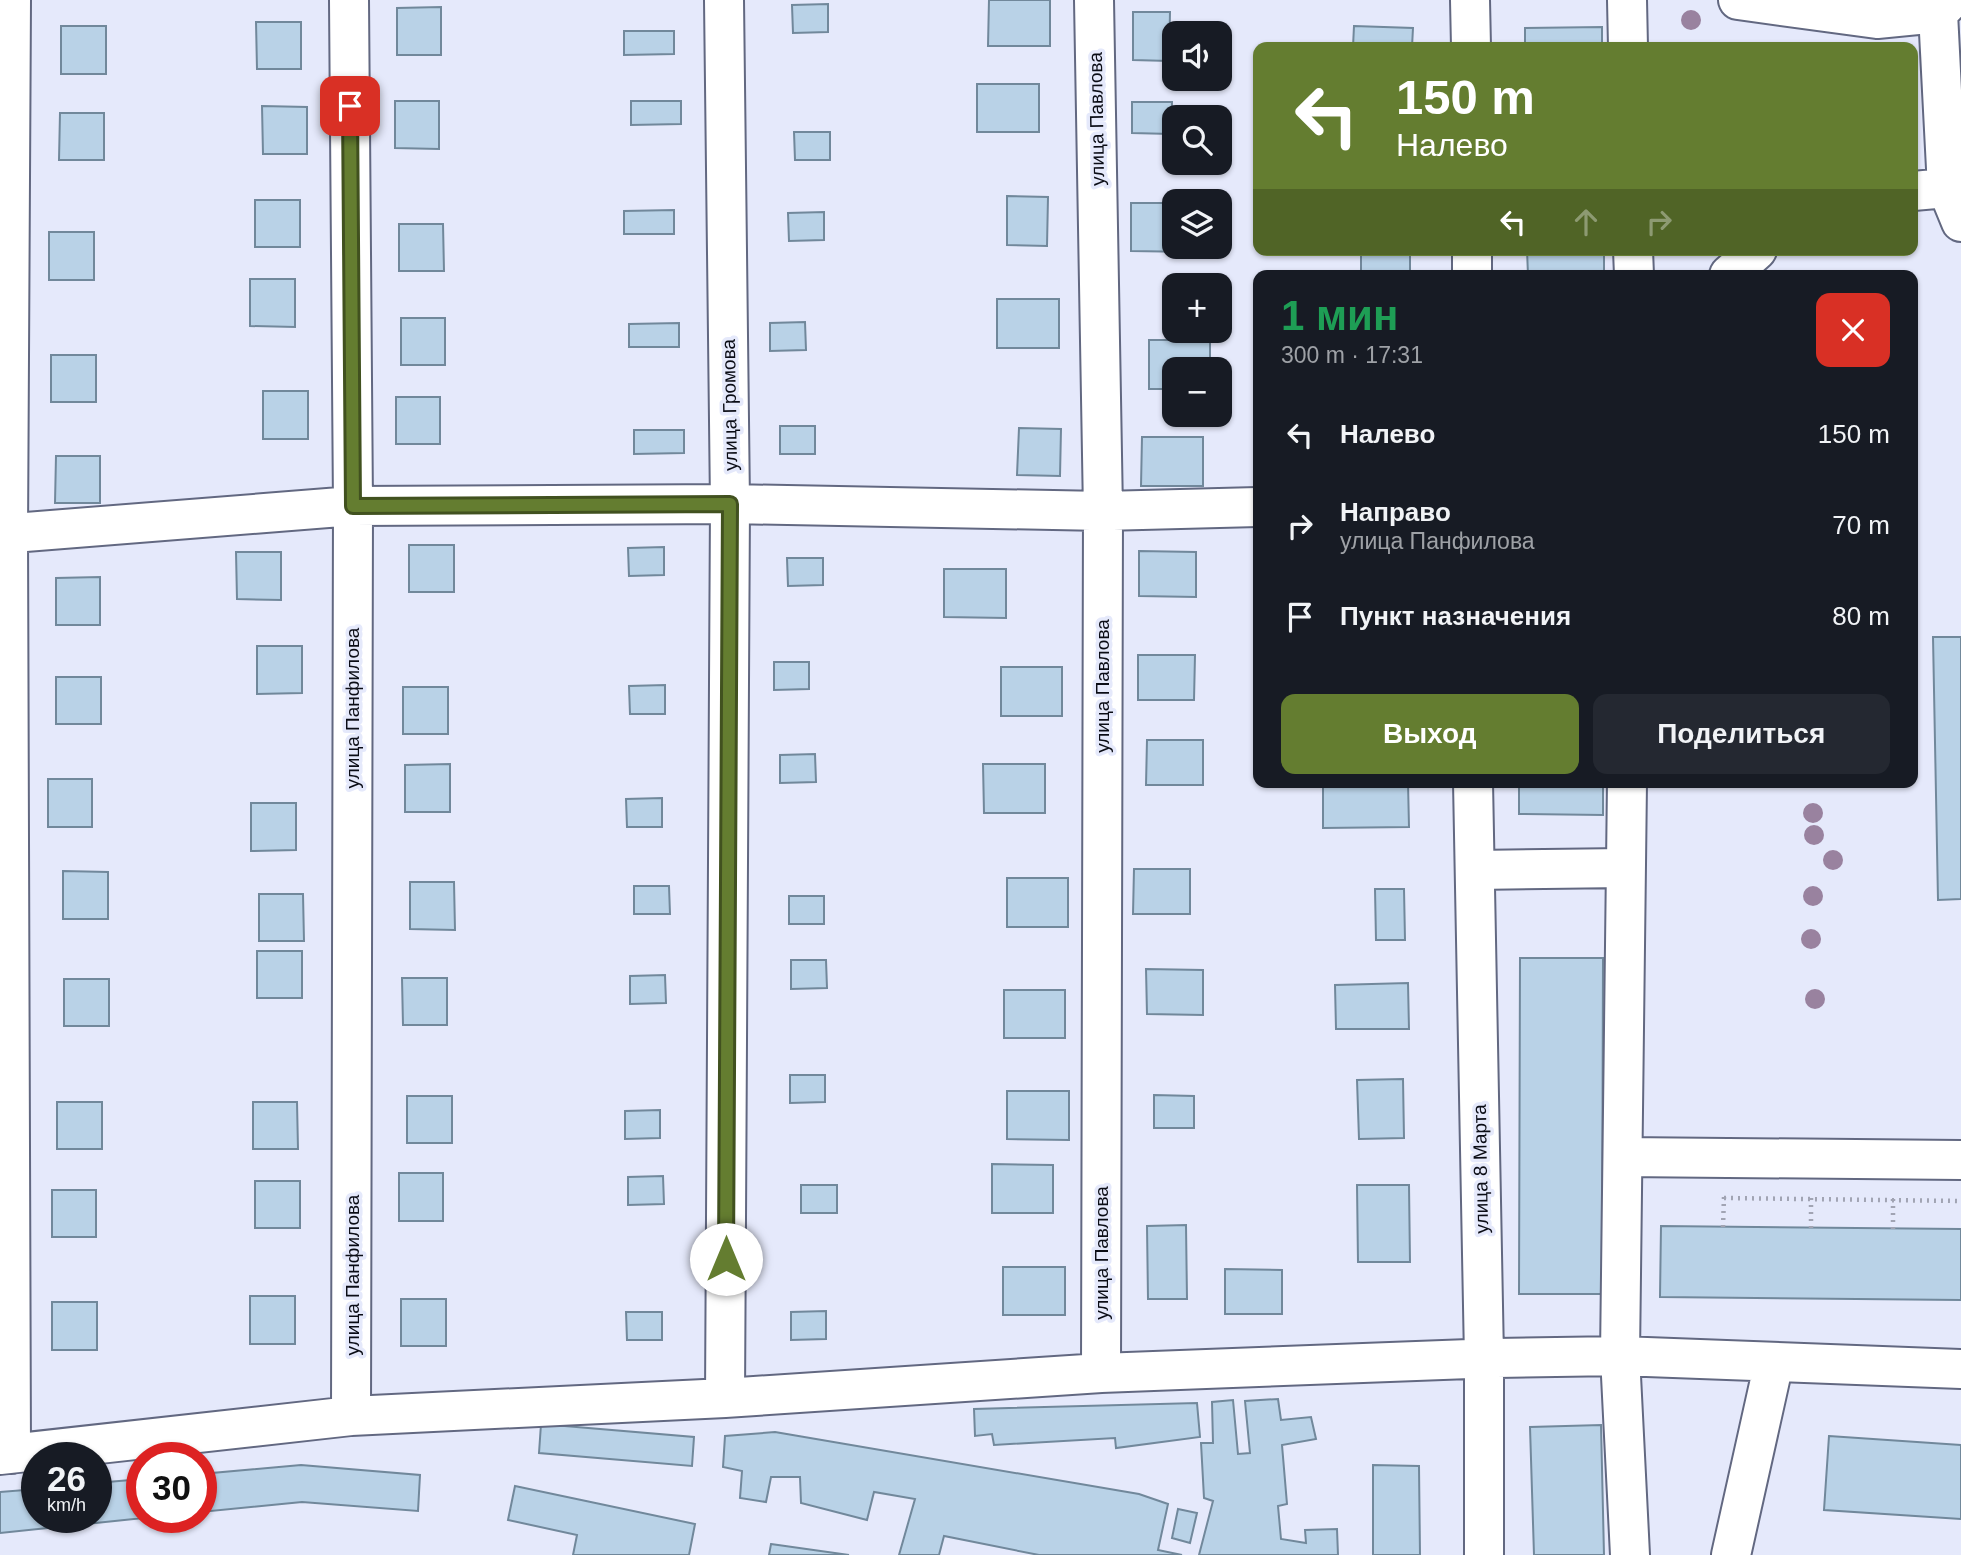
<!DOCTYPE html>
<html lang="ru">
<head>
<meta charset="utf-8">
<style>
  body { margin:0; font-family:Arial,sans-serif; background:#242831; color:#f1f3f6; height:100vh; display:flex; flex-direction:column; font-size:26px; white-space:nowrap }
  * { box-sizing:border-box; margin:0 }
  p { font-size:23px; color:#9ea1a6 }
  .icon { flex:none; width:38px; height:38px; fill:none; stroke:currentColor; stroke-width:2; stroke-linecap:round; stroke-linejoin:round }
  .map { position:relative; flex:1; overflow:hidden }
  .sheet { position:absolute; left:1253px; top:270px; width:665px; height:518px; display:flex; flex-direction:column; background:#171b24; border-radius:14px; box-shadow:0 2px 5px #0004 }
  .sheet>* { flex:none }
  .top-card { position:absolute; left:1253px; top:42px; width:665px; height:214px; border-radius:14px; box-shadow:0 2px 5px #0004; background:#647d30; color:#fff; overflow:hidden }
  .controls { position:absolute; left:1162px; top:21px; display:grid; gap:14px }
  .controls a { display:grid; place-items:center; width:70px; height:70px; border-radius:14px; background:#171b24; box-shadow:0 2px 5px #0004; font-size:35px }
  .speed { position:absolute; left:21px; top:1442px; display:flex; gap:14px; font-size:35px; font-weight:700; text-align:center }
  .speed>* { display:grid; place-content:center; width:91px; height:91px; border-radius:50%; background:#171b24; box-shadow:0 2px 5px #0004; line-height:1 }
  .speed small { font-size:18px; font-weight:400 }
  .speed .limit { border:10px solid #d22; background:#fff; color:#111 }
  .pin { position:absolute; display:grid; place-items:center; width:60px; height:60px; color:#fff; margin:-30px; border-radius:14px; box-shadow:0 4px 10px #0006 }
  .me { position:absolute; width:77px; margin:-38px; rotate:0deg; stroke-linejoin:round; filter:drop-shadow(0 0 5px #0008) }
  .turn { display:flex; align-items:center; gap:24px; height:147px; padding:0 28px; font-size:32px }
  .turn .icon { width:91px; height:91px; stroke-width:2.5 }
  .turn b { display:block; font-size:49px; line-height:60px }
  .lanes { display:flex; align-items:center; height:66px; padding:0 28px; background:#0003; justify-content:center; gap:35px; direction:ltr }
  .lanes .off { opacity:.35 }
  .round { display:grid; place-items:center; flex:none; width:74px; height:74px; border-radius:14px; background:#242831 }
  .overview { display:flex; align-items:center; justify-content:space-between; height:119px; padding:0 28px }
  h1 { font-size:42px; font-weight:600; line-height:52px; color:#1e9e55 }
  .button { display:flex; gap:14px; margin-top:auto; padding:14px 28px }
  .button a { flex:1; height:80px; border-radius:14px; background:#647d30; color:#fff; font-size:28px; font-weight:600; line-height:80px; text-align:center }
  .button a+a { background:#242831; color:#f1f3f6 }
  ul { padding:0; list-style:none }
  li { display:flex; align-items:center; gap:21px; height:91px; padding:0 28px }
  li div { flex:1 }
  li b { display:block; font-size:26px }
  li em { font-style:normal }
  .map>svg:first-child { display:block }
</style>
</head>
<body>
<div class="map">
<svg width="1961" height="1555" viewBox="0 0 1961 1555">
  <rect width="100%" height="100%" fill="#e5e9fb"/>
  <!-- building -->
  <path fill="#b9d2e7" stroke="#71889b" stroke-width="2" d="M989,0H1050V46H988Z
    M828,4V32L793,33L792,5Z
    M441,7V55H397V8Z
    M1133,12H1170L1169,61L1133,60Z
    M256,22H301V69H257Z
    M61,26H106V74H61Z
    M1354,26L1413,28L1412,47H1353Z
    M1602,27V47H1525V28Z
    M624,31H674V54L624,55Z
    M977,84H1039V132H977Z
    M395,101H439V149L395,148Z
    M631,101H681V124L631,125Z
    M1132,102H1172L1171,134L1132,133Z
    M262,106L307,107V154H263Z
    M60,113H104V160H59Z
    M794,132H830V160H795Z
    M1007,196L1048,197L1047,246L1007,245Z
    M255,200H300V247H255Z
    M1131,203H1174V247H1193V252L1131,251Z
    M674,210V234H624V211Z
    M824,212V240L789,241L788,213Z
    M399,224H443L444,271H399Z
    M49,232H94V280H49Z
    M1361,250H1410V275H1361Z
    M1527,250H1604V275H1528Z
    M250,279H295V327L250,326Z
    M997,299H1059V348H997Z
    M401,318H445V365H401Z
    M805,322L806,350L770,351V323Z
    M679,323V347H629V324Z
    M1149,340H1210V369H1174V389H1149Z
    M51,355H96V402H51Z
    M263,391H308V439H263Z
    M396,397H440V444H396Z
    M780,426H815V454H780Z
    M1019,428L1061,429L1060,476L1017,475Z
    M634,430H684V453L634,454Z
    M1142,437H1203V486H1141Z
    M56,456H100V503H55Z
    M409,545H454V592H409Z
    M664,547V575L629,576L628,548Z
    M1139,551L1196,552V597L1139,596Z
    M236,552H281V600L237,599Z
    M787,558H823V585L788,586Z
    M944,569H1006V618L944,617Z
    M100,577V625H56V578Z
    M1933,637H1961V899L1938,900Z
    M257,646H302V693L257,694Z
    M1138,655H1195L1194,700H1138Z
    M774,662H809V689L774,690Z
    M1001,667H1062V716H1001Z
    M56,677H101V724H56Z
    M665,685V714H630L629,686Z
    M403,687H448V734H403Z
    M1147,740H1203V785H1146Z
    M815,754L816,782L780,783V755Z
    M450,764V812H405V765Z
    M983,764H1045V813H984Z
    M48,779H92V827H48Z
    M1323,782H1408L1409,827L1323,828Z
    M1519,782H1603V815L1519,814Z
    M662,798V827H627L626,799Z
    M251,803H296V850L251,851Z
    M1134,869H1190V914H1133Z
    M63,871L108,872V919H63Z
    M1007,878H1068V927H1007Z
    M410,882H454L455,930L410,929Z
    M634,886H669L670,914H634Z
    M1375,889H1404L1405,940H1376Z
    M259,894H303L304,941H259Z
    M789,896H824V924H789Z
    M257,951H302V998H257Z
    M1520,958H1603L1602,1294H1519Z
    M791,960H826L827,988L791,989Z
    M1146,969L1203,970V1015L1147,1014Z
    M665,975L666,1003L630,1004V976Z
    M402,978H447V1025H403Z
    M64,979H109V1026H64Z
    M1408,983L1409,1029H1336L1335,985Z
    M1004,990H1065V1038H1004Z
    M790,1075H825V1102L790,1103Z
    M1403,1079L1404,1138L1359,1139L1357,1080Z
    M1007,1091H1069V1140L1007,1139Z
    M1154,1095L1194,1096V1128H1154Z
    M407,1096H452V1143H407Z
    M57,1102H102V1149H57Z
    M253,1102H297L298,1149H253Z
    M660,1110V1138L625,1139V1111Z
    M992,1164L1053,1165V1213H992Z
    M399,1173H443V1221H399Z
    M663,1176L664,1204L628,1205V1177Z
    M255,1181H300V1228H255Z
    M801,1185H837V1213H801Z
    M1357,1185H1409L1410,1262H1358Z
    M52,1190H96V1237H52Z
    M1186,1225L1187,1299H1148L1147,1226Z
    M1661,1226L1961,1229V1300L1660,1297Z
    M1003,1267H1065V1315H1003Z
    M1225,1269L1282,1270V1314H1225Z
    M250,1296H295V1344H250Z
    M401,1299H446V1346H401Z
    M52,1302H97V1350H52Z
    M826,1311V1339L791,1340V1312Z
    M626,1312H662V1340H627Z
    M1278,1399L1281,1420L1311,1417L1316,1439L1282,1445L1287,1504L1278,1506L1281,1539L1306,1543L1305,1530L1337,1529L1338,1555H1199L1213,1501L1204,1498L1201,1443H1213L1212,1402L1233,1400L1238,1454L1250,1453L1245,1401Z
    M1197,1403L1200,1437L1116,1448L1115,1438L994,1445L992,1434L975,1436L974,1409Z
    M541,1424L694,1437L692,1466L539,1453Z
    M1601,1425L1604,1555H1534L1530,1427Z
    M775,1432L1139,1494L1168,1504L1158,1550L1182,1555H1039L944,1536L939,1555H899L915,1499L874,1492L867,1520L801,1503L800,1477H771L766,1502L740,1498L742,1471L723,1467L725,1436Z
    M1829,1436L1961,1445V1519L1824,1510Z
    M301,1465L420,1475L418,1511L302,1502L201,1512V1474Z
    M1373,1465L1419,1466L1420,1555H1373Z
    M142,1479V1517H153L0,1533V1492L37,1489V1517H96V1483Z
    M515,1486L695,1524L689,1555H573L577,1535L508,1520Z
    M1178,1509L1197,1513L1190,1543L1172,1538Z
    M771,1544L849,1555H769Z"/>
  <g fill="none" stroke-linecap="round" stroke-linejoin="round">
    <defs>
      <path id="minor" d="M11,0L8,534L11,1454
        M349,0L353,506L351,1416
        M724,0L730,504L725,1398
        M1094,0L1103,511L1101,1373
        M1470,0L1471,47
        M1627,0L1628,47
        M1738,0L1877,19L1938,13L1951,0
        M1938,13L1947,188L1961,222
        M1913,191L1947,188
        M1472,250V275
        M1633,250L1634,275
        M1729,275L1757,250
        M0,534L353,506L730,504L1103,511L1258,507
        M1473,782L1484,1358V1555
        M1627,782L1620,1356L1630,1555
        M1475,870L1625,868
        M1624,1157L1961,1160
        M0,1455L351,1416L725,1398L1101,1373L1496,1358L1620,1356L1961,1369
        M1731,1555L1774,1362"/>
    </defs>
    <!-- minor casing -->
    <use href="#minor" stroke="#626881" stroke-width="42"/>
    <!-- path -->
    <path stroke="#a1a4b3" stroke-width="4.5" stroke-dasharray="2 5" stroke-linecap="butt" d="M1724,1198L1961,1201
      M1723,1227L1724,1197
      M1811,1228V1198
      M1893,1229V1199"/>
    <!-- minor -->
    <use href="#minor" stroke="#fff" stroke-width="38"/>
  </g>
  <!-- trees -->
  <g fill="#99829f">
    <circle cx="1691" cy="20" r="10"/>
    <circle cx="1813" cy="813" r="10"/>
    <circle cx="1814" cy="835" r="10"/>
    <circle cx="1833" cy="860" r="10"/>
    <circle cx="1813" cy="896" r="10"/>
    <circle cx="1811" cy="939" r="10"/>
    <circle cx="1815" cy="999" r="10"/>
  </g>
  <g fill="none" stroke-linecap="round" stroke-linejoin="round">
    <defs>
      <path id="route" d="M350,106L353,506L730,504L726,1259"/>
    </defs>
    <!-- route casing -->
    <use href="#route" stroke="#41511f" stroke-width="18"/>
    <!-- route -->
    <use href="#route" stroke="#647d30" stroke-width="12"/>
  </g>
  <g text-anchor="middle" stroke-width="7" stroke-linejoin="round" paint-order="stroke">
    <!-- street labels -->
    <g font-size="19" fill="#0a0c15" stroke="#e5e9fb">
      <text transform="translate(1096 119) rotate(-91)" y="7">улица Павлова</text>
      <text transform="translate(729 405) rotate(-91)" y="7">улица Громова</text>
      <text transform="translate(1102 686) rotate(-90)" y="7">улица Павлова</text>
      <text transform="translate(352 708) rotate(-90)" y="7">улица Панфилова</text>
      <text transform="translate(1480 1169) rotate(-91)" y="7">улица 8 Марта</text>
      <text transform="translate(1101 1253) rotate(-90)" y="7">улица Павлова</text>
      <text transform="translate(352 1275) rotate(-90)" y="7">улица Панфилова</text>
    </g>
  </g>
</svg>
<div class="controls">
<a><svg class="icon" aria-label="sound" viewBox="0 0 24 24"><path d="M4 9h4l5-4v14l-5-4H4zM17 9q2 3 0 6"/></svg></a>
<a><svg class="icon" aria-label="search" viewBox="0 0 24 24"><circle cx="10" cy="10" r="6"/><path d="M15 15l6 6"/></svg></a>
<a><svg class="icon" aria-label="layers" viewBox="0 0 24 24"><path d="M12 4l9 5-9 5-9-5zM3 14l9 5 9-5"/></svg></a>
<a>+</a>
<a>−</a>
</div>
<div class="speed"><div>26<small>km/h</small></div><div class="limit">30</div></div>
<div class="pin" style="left:350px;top:106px;background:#d93025"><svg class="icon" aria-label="arrive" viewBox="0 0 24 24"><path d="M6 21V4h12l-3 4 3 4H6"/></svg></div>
<svg class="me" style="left:726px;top:1259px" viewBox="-20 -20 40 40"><circle r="19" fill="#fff"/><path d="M0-13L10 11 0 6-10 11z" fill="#647d30"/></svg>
<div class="top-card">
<div class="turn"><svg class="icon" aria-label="left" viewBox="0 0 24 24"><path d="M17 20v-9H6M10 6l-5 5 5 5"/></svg><div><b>150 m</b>Налево</div></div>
<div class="lanes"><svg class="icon" aria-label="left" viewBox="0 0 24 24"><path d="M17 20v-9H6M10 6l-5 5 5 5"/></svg><svg class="icon off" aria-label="ahead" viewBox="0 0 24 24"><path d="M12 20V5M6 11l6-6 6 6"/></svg><svg class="icon off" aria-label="right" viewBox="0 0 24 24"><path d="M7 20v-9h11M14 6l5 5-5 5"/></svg></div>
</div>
<section class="sheet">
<div class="overview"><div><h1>1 мин</h1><p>300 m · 17:31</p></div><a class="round" style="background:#d93025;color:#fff"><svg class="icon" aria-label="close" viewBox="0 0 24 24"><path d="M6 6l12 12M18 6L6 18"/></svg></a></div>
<ul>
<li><svg class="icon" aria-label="left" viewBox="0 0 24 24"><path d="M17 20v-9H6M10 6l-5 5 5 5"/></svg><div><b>Налево</b></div><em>150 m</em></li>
<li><svg class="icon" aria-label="right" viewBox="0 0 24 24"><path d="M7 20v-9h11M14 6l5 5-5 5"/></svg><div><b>Направо</b><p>улица Панфилова</p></div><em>70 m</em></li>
<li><svg class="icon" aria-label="arrive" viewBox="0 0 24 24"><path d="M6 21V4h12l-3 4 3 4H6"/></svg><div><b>Пункт назначения</b></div><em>80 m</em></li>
</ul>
<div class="button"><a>Выход</a><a>Поделиться</a></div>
</section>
</div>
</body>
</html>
